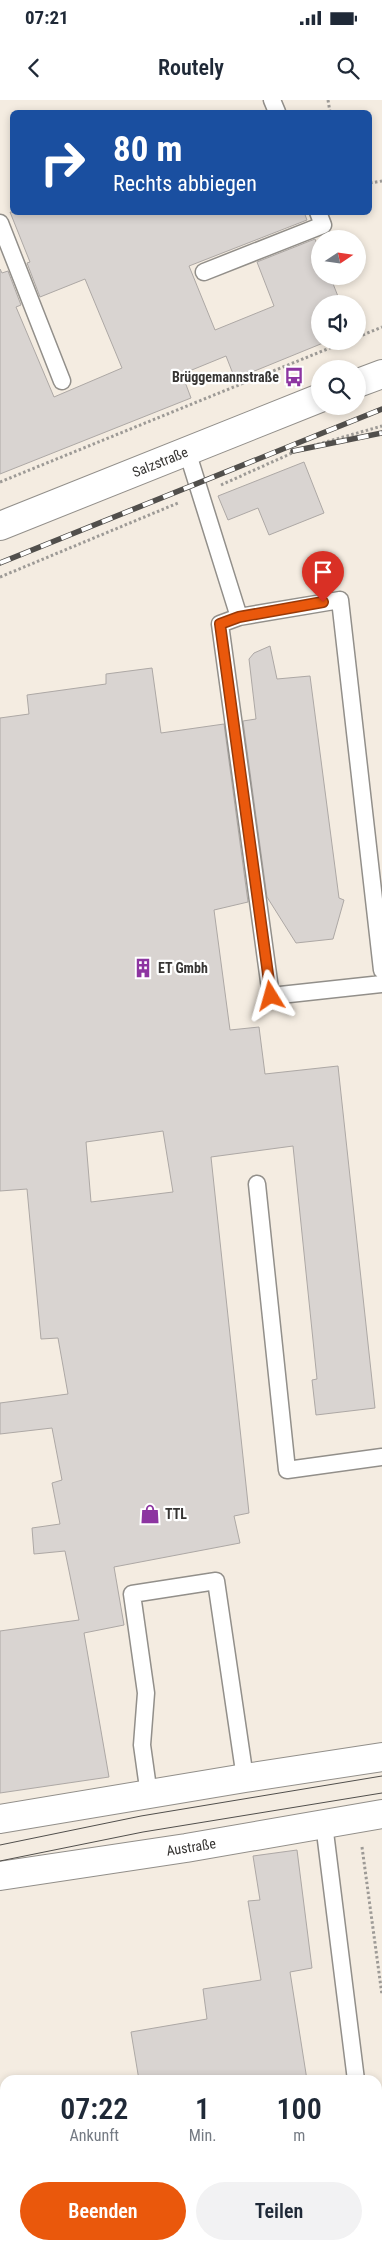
<!DOCTYPE html>
<html lang="de">
<head>
<meta charset="utf-8">
<style>
  body { margin:0; font-family:"Roboto Condensed",sans-serif; background:#f2f2f3; color:#1f2937; height:100vh; display:flex; flex-direction:column; font-size:19px; white-space:nowrap }
  * { box-sizing:border-box; margin:0 }
  p { font-size:16px; color:#747a83 }
  .icon { flex:none; width:28px; height:28px; fill:none; stroke:currentColor; stroke-width:2; stroke-linecap:round; stroke-linejoin:round }
  .map { position:relative; flex:1; overflow:hidden }
  .sheet { position:absolute; left:0px; top:1975px; width:382px; height:175px; display:flex; flex-direction:column; background:#fff; border-radius:15px 15px 0 0; box-shadow:0 2px 8px #0003 }
  .sheet>* { flex:none }
  .banner { position:absolute; left:10px; top:10px; width:362px; height:105px; border-radius:8px; box-shadow:0 2px 8px #0003; background:#1a4fa0; color:#fff; overflow:hidden }
  .needle { width:32px; rotate:77deg }
  .fabs { position:absolute; left:311px; top:130px; display:grid; gap:10px }
  .fabs a { display:grid; place-items:center; width:55px; height:55px; border-radius:50%; background:#fff; box-shadow:0 2px 8px #0003; font-size:25px }
  .pin { position:absolute; display:grid; place-items:center; width:42px; height:42px; color:#fff; margin:-51px -21px; border-radius:50% 50% 50% 0; rotate:-45deg; box-shadow:0 0 5px #0007 }
  .pin .icon { rotate:45deg }
  .me { position:absolute; width:55px; margin:-28px; rotate:352deg; stroke-linejoin:round; filter:drop-shadow(0 0 4px #0008) }
  .turn { display:flex; align-items:center; gap:18px; height:105px; padding:0 20px; font-size:22px }
  .turn .icon { width:65px; height:65px; stroke-width:2.5 }
  .turn b { display:block; font-size:35px; line-height:42px }
  .eta { display:flex; justify-content:space-evenly; align-items:center; height:85px; text-align:center }
  .eta b { font-size:30px; font-weight:600; line-height:35px }
  .button { display:flex; gap:10px; margin-top:auto; padding:10px 20px }
  .button a { flex:1; height:58px; border-radius:30px; background:#ea580c; color:#fff; font-size:20px; font-weight:600; line-height:58px; text-align:center }
  .button a+a { background:#f2f2f3; color:#1f2937 }
  .status { display:flex; justify-content:space-between; align-items:center; height:35px; padding:0 25px; background:#fff; direction:ltr }
  .status svg { height:14px; fill:currentColor }
  header { display:flex; justify-content:space-between; align-items:center; height:65px; padding:0 20px; background:#fff; font-size:22px; font-weight:600 }
  .map>svg:first-child { display:block }
</style>
</head>
<body>
<div class="status"><b>07:21</b><svg viewBox="0 0 49 12"><path d="M0 12V9h3v3zM5 12V6h3v6zM10 12V3h3v9zM15 12V0h3v12zM26 1h20v11H26zM47 4h2v5h-2z"/></svg></div>
<header><svg class="icon" aria-label="back" viewBox="0 0 24 24"><path d="M15 5l-7 7 7 7"/></svg>Routely<svg class="icon" aria-label="search" viewBox="0 0 24 24"><circle cx="10" cy="10" r="6"/><path d="M15 15l6 6"/></svg></header>
<div class="map">
<svg width="382" height="2150" viewBox="0 0 382 2150">
  <rect width="100%" height="100%" fill="#fdf9f4"/>
  <!-- built -->
  <path fill="#f4ece1" fill-rule="evenodd" d="M0,0H382V2150H0ZM12,12H370V112H12ZM320,139H358V176H320ZM320,204H358V241H320ZM320,269H358V306H320ZM5,1980H378V2145H5Z"/>
  <!-- building -->
  <path fill="#d9d4d1" stroke="#ada8a5" fill-rule="evenodd" d="M10,112H304L307,120L189,166L215,230L274,206L257,162L315,139L320,152V176H330L341,204H320V241H328L235,279L226,256L182,274L191,298L0,374V169L2,173L8,171L21,205L16,207L54,297L122,268L85,179L40,197L27,163L30,162Z
    M304,362L324,413L269,435L258,408L228,420L218,396Z
    M270,546L277,579L310,576L339,798L344,800L333,839L296,843L267,797L243,621L256,619L249,559L254,553Z
    M152,568L161,633L224,624L248,802L214,810L230,930L259,927L265,974L338,966L375,1308L316,1315L312,1280L317,1279L293,1046L211,1057L249,1413L234,1416L240,1443L114,1467L124,1525L84,1533L109,1677L0,1693V1531L79,1520L65,1451L34,1454L32,1428L60,1424L52,1383L62,1380L52,1328L0,1334V1303L68,1294L58,1238L41,1239L27,1089L0,1091V618L29,614L27,595L106,584V574ZM163,1031L173,1092L91,1102L86,1042Z
    M297,1750L312,1868L290,1872L307,1980H139L131,1932L207,1919L203,1889L261,1880L248,1801L260,1800L253,1756Z"/>
  <g fill="none" stroke-linecap="round" stroke-linejoin="round">
    <defs>
      <path id="service" d="M272,0L277,12
        M0,123L62,281
        M204,172L323,125L318,112
        M187,351L239,517L220,524L271,896L382,884
        M239,517L340,500L382,870
        M257,1084L287,1370L382,1357
        M149,1695L142,1645L146,1593L132,1494L216,1481L245,1678
        M324,1724L356,1980
        M377,2145L378,2150"/>
      <path id="tertiary" d="M358,283L382,274
        M0,426L320,298"/>
      <path id="secondary" d="M0,1719L245,1678L382,1657
        M0,1776L186,1748L382,1714"/>
    </defs>
    <!-- service casing -->
    <use href="#service" stroke="#928f8a" stroke-width="19"/>
    <!-- tertiary casing -->
    <use href="#tertiary" stroke="#928f8a" stroke-width="30"/>
    <!-- secondary casing -->
    <use href="#secondary" stroke="#928f8a" stroke-width="30"/>
    <!-- path -->
    <path stroke="#9d9a96" stroke-width="3" stroke-dasharray="2.5 2.5" stroke-linecap="butt" d="M328,0L330,12
      M370,83L382,81
      M358,237L382,227
      M0,382L347,241
      M221,385L301,349L382,326
      M0,477L178,403
      M362,1747L382,1895"/>
    <!-- service -->
    <use href="#service" stroke="#fff" stroke-width="16"/>
    <!-- tertiary -->
    <use href="#tertiary" stroke="#fff" stroke-width="28"/>
    <!-- secondary -->
    <use href="#secondary" stroke="#fff" stroke-width="28"/>
    <!-- tram -->
    <path stroke="#514f4c" stroke-width="1" d="M0,1745L141,1716L382,1676
      M0,1761L143,1732L382,1693"/>
    <defs>
      <path id="rail" d="M293,351L382,333
        M0,463L382,309"/>
    </defs>
    <!-- rail casing -->
    <use href="#rail" stroke="#514f4c" stroke-width="5.5"/>
    <!-- rail -->
    <use href="#rail" stroke="#fff" stroke-width="4" stroke-dasharray="11" stroke-linecap="butt"/>
  </g>
  <g fill="none" stroke-linecap="round" stroke-linejoin="round">
    <defs>
      <path id="route" d="M271,896L220,524L239,517L323,502"/>
    </defs>
    <!-- route casing -->
    <use href="#route" stroke="#983908" stroke-width="12"/>
    <!-- route -->
    <use href="#route" stroke="#ea580c" stroke-width="9"/>
  </g>
  <!-- icons -->
  <defs>
    <symbol id="bus-bare" viewBox="-9 -9 18 18"><path d="M-5-6H5V4H4V6H2V4H-2V6H-4V4H-5ZM-3.5-4V0h7V-4ZM-3.5 1.2v1.5H-2V1.2ZM2 1.2v1.5H3.5V1.2Z" fill="#8d35a1" stroke="#fff" stroke-width="2.5" paint-order="stroke"/></symbol>
    <symbol id="building-bare" viewBox="-9 -9 18 18"><path d="M-4-6H4V6H1V3H-1V6H-4ZM-2.5-4.3h1.7v1.8h-1.7ZM.8-4.3h1.7v1.8H.8ZM-2.5-1h1.7V.8h-1.7ZM.8-1h1.7V.8H.8Z" fill="#8d35a1" stroke="#fff" stroke-width="2.5" paint-order="stroke"/></symbol>
    <symbol id="shop-bare" viewBox="-9 -9 18 18"><path d="M-5-2.5h2.3a2.7 3.5 0 0 1 5.4 0H5L5.5 6h-11ZM-1.5-2.5h3a1.5 2.3 0 0 0-3 0Z" fill="#8d35a1" stroke="#fff" stroke-width="2.5" paint-order="stroke"/></symbol>
  </defs>
  <g fill-rule="evenodd">
    <use href="#bus-bare" x="280" y="263" width="28" height="28"/>
    <use href="#building-bare" x="129" y="854" width="28" height="28"/>
    <use href="#shop-bare" x="136" y="1400" width="28" height="28"/>
  </g>
  <g text-anchor="middle" stroke-width="4.5" stroke-linejoin="round" paint-order="stroke">
    <!-- poi labels -->
    <g font-size="14" font-weight="bold" fill="#373533" stroke="#fff" text-anchor="start">
      <text x="279" y="282" text-anchor="end">Brüggemannstraße</text>
      <text x="158" y="873">ET Gmbh</text>
      <text x="165" y="1419">TTL</text>
    </g>
    <!-- street labels -->
    <g font-size="14" fill="#373533" stroke="#fff">
      <text transform="translate(160 362) rotate(-22)" y="5">Salzstraße</text>
      <text transform="translate(191 1747) rotate(-9)" y="5">Austraße</text>
    </g>
  </g>
</svg>
<div class="fabs">
<a><svg class="needle" viewBox="-14 -14 28 28"><path d="M0-13l5 13h-10z" fill="#e53935"/><path d="M0 13l5-13h-10z" fill="#747a83"/></svg></a>
<a><svg class="icon" aria-label="sound" viewBox="0 0 24 24"><path d="M4 9h4l5-4v14l-5-4H4zM17 9q2 3 0 6"/></svg></a>
<a><svg class="icon" aria-label="search" viewBox="0 0 24 24"><circle cx="10" cy="10" r="6"/><path d="M15 15l6 6"/></svg></a>
</div>
<div class="pin" style="left:323px;top:502px;background:#d93025"><svg class="icon" aria-label="arrive" viewBox="0 0 24 24"><path d="M6 21V4h12l-3 4 3 4H6"/></svg></div>
<svg class="me" style="left:271px;top:896px" viewBox="-20 -20 40 40"><path d="M0-17L14 15 0 8-14 15z" fill="#ea580c" stroke="#fff" stroke-width="4"/></svg>
<div class="banner">
<div class="turn"><svg class="icon" aria-label="right" viewBox="0 0 24 24"><path d="M7 20v-9h11M14 6l5 5-5 5"/></svg><div><b>80 m</b>Rechts abbiegen</div></div>
</div>
<section class="sheet">
<div class="eta">
<div><b>07:22</b><p>Ankunft</p></div>
<div><b>1</b><p>Min.</p></div>
<div><b>100</b><p>m</p></div>
</div>
<div class="button"><a>Beenden</a><a>Teilen</a></div>
</section>
</div>
</body>
</html>
